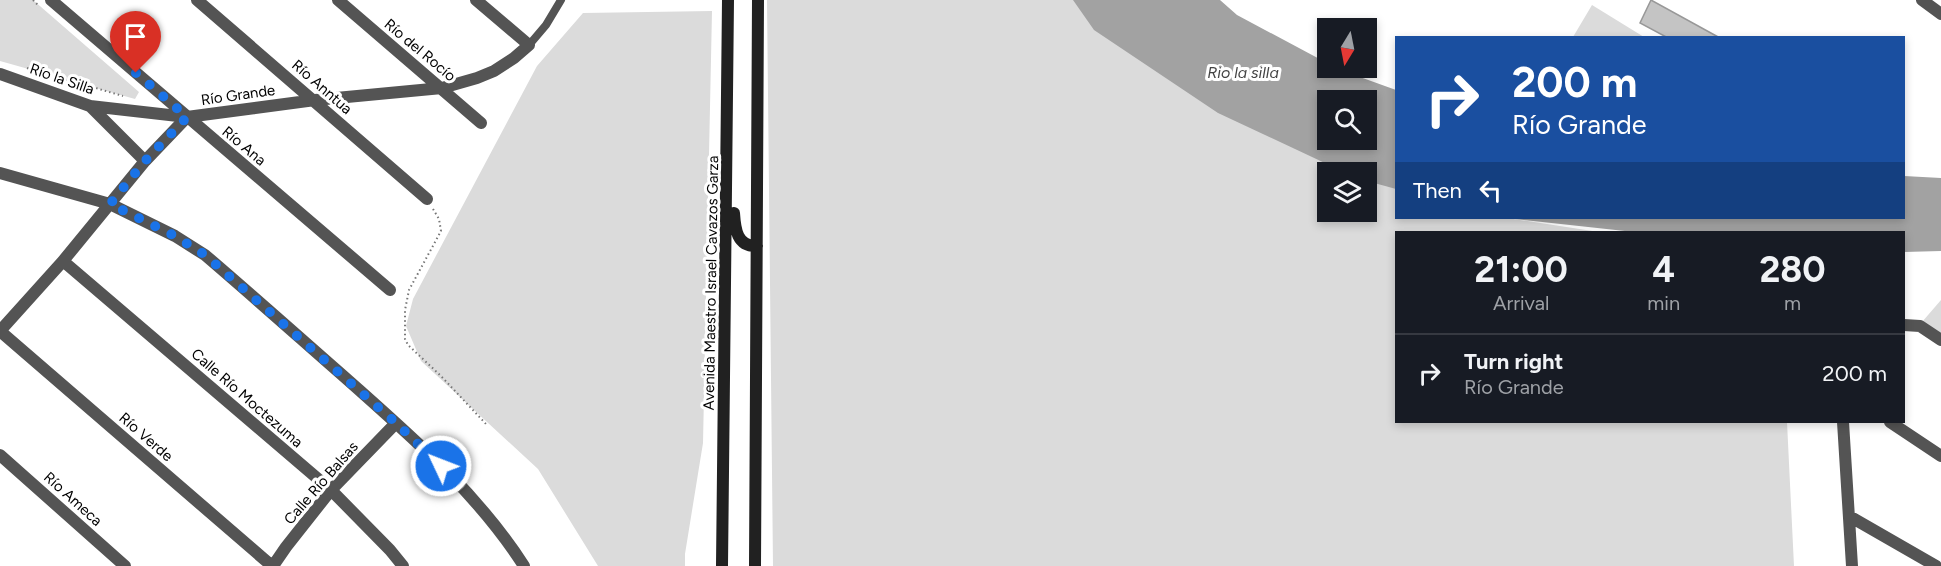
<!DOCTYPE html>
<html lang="en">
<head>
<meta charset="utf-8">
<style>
  body { margin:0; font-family:Figtree,sans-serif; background:#20242c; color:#f1f3f6; height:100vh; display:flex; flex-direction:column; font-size:22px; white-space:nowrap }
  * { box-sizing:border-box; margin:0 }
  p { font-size:20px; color:#9ea1a6 }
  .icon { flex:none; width:33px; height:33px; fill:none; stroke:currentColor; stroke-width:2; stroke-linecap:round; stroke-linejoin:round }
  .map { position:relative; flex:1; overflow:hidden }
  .sheet { position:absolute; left:1395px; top:231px; width:510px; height:192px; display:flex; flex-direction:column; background:#171b24; border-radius:0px; box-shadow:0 3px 9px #0003 }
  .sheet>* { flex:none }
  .guide { position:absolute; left:1395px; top:36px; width:510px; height:183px; border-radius:0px; box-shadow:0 3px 9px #0003; background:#1a4fa0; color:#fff; overflow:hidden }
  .needle { width:39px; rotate:190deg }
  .tools { position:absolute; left:1317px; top:18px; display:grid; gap:12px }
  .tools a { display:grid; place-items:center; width:60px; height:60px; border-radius:0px; background:#171b24; box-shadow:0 3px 9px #0003; font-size:30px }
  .pin { position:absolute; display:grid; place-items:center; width:51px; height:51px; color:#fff; margin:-62px -26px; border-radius:50% 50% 50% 0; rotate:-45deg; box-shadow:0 0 6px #0007 }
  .pin .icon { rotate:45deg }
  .me { position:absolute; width:66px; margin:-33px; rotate:313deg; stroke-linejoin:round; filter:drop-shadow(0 0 4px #0008) }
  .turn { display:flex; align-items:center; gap:21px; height:126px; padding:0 18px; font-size:27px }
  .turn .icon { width:78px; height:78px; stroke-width:2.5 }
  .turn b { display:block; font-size:42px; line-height:51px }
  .then { display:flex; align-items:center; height:57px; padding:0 18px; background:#0003; gap:12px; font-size:22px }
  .eta { display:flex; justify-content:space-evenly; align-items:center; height:102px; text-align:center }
  .eta b { font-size:36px; font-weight:700; line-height:42px }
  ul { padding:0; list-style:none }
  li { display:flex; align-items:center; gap:18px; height:78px; padding:0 18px; border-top:2px solid #363941 }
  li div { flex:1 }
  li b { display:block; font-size:22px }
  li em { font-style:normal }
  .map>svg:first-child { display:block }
</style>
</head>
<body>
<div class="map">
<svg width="1941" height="566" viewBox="0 0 1941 566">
  <rect width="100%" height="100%" fill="#fff"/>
  <!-- green -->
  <path fill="#dbdbdb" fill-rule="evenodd" d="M0,0H33L139,92L135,99L0,61Z
    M767,0H1119L1328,140L1396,169V218H1507L1599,232H1396V422H1787L1794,566H773ZM1328,172H1366V212H1328Z
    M1592,5L1644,37H1573Z
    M712,11L703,443L685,554V566H598L538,469L421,361L406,326L413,299L537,66L583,13Z
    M1941,300V334L1922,322Z"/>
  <!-- water -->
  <path fill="#a2a2a2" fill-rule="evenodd" d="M1073,0H1220L1237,15L1327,63L1328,68H1335L1396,90V189L1367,181L1366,172H1344L1218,113L1094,30ZM1328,100H1366V140H1328Z
    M1904,176L1941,178V251L1904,252V232H1634L1506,218H1904Z"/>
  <!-- building -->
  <path fill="#c4c4c4" stroke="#989898" stroke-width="1.5" d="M1651,0L1720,38H1668L1640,23Z"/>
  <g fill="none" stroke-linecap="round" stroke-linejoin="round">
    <!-- path -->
    <path stroke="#767676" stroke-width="2" stroke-dasharray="1.5 3" stroke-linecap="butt" d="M33,0L39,6
      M27,68L123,96
      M433,209L439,219L441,231L409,290L405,310V339L408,345L441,376L486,424"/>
    <!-- lane -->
    <path stroke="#545454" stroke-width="8" d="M529,45L546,25L561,0"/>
    <!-- street -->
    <path stroke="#545454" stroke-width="12" d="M51,0L390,290
      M197,0L427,199
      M338,0L481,123
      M1922,0L1941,14
      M0,74L90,106L187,117
      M90,106L145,161
      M0,173L110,204L175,236L205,255C253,296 301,339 349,381C413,438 478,494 524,566
      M63,261L331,490L390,550L403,566
      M1904,325L1920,326L1941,340
      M1843,422L1852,566
      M1890,422L1941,456
      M0,455L125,566
      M1849,516L1936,566
      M272,566L0,331L63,261L145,161L187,117L315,100L442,88L477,78L494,71L514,58L529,45L476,0
      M273,566L286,547L331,490L396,423"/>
    <!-- secondary -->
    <path stroke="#212121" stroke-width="12" d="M734,213C735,229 737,247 757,246
      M722,566L728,0
      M755,566L758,0"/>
  </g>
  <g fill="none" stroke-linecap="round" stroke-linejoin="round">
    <!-- route -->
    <path stroke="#1a73e8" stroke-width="10" stroke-dasharray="0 18" d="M136,73L187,117L145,161L110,204L175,236L205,255L396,423L441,466"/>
  </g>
  <g text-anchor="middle" stroke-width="6" stroke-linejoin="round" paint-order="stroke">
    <!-- street labels -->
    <g font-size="15" fill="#000" stroke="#fff">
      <text transform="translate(420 50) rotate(40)" y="5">Río del Rocío</text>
      <text transform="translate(62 79) rotate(19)" y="5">Río la Silla</text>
      <text transform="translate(322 87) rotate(41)" y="5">Río Anntua</text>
      <text transform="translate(238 95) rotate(-8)" y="5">Río Grande</text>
      <text transform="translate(244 146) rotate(40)" y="5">Río Ana</text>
      <text transform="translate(711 283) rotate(-89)" y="5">Avenida Maestro Israel Cavazos Garza</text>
      <text transform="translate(247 398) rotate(41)" y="5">Calle Río Moctezuma</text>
      <text transform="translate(146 437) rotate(41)" y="5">Río Verde</text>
      <text transform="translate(321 483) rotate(-49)" y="5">Calle Río Balsas</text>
      <text transform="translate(73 499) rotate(42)" y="5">Río Ameca</text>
    </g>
    <!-- water labels -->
    <g font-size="16" font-style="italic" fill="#434343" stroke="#fff">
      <text x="1243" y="78">Rio la silla</text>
    </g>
  </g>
</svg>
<div class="tools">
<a><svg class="needle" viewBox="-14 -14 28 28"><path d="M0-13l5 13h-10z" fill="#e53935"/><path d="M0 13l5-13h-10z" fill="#9ea1a6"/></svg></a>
<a><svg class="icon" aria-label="search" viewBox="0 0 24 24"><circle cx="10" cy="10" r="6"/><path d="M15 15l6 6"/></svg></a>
<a><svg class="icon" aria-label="layers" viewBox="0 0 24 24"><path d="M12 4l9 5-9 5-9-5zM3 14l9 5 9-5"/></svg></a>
</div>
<div class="pin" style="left:136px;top:73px;background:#d93025"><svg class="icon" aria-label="arrive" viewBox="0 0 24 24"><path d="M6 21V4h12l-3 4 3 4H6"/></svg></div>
<svg class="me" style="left:441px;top:466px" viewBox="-20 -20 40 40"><circle r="17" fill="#1a73e8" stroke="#fff" stroke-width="3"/><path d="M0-11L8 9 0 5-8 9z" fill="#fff"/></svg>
<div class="guide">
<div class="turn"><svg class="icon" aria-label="right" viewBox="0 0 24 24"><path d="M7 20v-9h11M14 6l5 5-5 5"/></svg><div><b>200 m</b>Río Grande</div></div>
<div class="then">Then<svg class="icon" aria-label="left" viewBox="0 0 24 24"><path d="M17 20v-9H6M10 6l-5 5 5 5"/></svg></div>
</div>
<section class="sheet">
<div class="eta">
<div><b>21:00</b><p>Arrival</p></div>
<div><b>4</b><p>min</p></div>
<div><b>280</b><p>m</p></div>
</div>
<ul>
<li><svg class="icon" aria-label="right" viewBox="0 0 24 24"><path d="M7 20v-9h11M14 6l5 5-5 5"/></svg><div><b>Turn right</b><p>Río Grande</p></div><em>200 m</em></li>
</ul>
</section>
</div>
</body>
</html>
